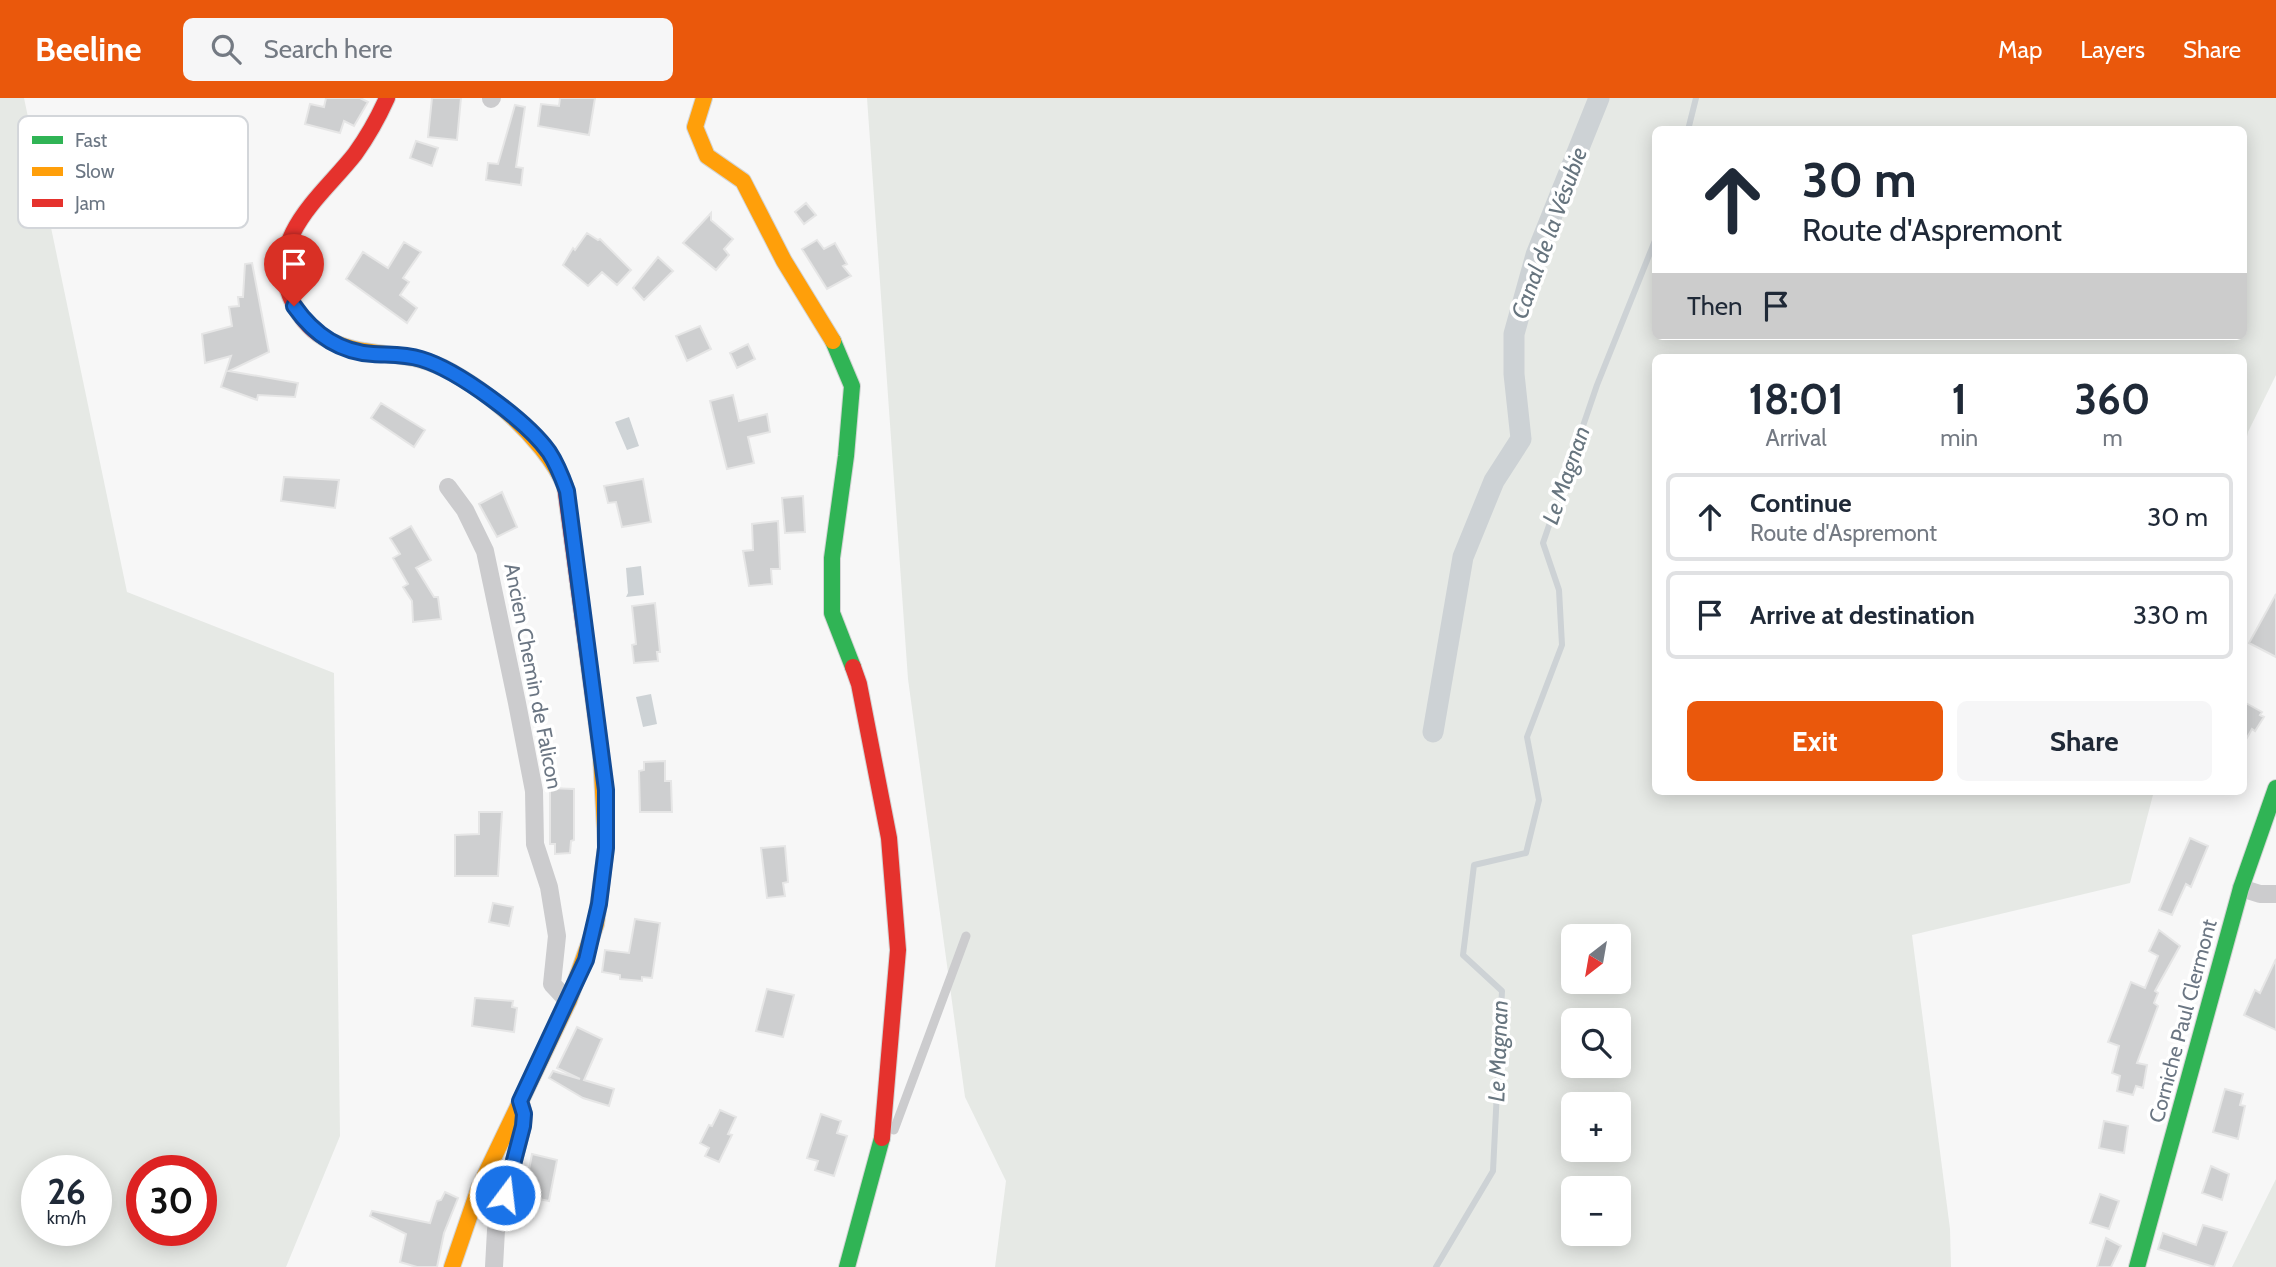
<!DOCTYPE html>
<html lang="en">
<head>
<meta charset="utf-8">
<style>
  body { margin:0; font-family:Cabin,sans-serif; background:#f6f6f7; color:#1f2937; height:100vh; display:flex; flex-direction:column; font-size:26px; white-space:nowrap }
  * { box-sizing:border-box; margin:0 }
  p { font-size:23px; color:#747a83 }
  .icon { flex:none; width:38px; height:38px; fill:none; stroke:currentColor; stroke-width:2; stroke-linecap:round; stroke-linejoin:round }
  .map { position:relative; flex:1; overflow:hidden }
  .side { position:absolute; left:1652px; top:256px; width:595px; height:441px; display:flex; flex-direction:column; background:#fff; border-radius:10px; box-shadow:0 4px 18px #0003 }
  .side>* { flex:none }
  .hud { position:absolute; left:1652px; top:28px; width:595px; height:214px; border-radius:10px; box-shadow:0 4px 18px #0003; background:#fff; color:#1f2937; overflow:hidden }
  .needle { width:46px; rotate:211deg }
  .buttons { position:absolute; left:1561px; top:826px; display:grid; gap:14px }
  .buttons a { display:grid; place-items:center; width:70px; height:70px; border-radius:10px; background:#fff; box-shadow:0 4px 18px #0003; font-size:35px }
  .speed { position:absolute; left:21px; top:1057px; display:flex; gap:14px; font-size:35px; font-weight:700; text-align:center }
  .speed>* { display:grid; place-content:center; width:91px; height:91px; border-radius:50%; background:#fff; box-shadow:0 4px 18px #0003; line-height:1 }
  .speed small { font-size:18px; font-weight:400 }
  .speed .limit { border:10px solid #d22; background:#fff; color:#111 }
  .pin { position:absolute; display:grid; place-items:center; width:60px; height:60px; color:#fff; margin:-72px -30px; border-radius:50% 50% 50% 0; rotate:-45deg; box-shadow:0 0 7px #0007 }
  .pin .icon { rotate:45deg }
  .me { position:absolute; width:77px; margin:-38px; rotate:15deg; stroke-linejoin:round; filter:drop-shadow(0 0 5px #0008) }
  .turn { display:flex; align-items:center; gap:24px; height:147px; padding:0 35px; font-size:32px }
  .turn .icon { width:91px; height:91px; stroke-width:2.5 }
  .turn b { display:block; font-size:49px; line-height:60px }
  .then { display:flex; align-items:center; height:66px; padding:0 35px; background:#0003; gap:14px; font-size:26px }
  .eta { display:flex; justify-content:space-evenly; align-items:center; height:119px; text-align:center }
  .eta b { font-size:42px; font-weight:700; line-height:49px }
  .button { display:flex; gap:14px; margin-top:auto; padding:14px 35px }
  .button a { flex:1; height:80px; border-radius:10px; background:#ea580c; color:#fff; font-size:28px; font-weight:700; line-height:80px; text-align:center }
  .button a+a { background:#f6f6f7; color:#1f2937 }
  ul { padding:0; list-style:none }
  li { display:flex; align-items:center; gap:21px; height:88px; margin:0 14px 10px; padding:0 21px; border:4px solid #e0e1e3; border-radius:10px }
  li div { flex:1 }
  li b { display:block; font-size:26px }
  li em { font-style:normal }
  header { display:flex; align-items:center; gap:42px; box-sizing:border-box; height:98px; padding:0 35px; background:#ea580c; color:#fff }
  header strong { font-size:33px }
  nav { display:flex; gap:38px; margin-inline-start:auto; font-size:24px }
  .search { width:490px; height:63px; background:#f6f6f7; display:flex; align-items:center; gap:18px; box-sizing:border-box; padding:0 24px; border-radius:10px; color:#747a83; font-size:26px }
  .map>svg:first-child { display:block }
</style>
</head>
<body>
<header>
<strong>Beeline</strong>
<div class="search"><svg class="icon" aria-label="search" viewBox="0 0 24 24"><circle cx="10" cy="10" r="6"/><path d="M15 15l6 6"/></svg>Search here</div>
<nav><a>Map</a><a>Layers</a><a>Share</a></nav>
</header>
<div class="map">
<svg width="2276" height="1169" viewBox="0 0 2276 1169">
  <rect width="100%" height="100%" fill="#f7f7f7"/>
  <!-- green -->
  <path fill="#e6e9e5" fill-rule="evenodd" d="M0,0H24L127,494L334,575L340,1038L286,1169H0ZM37,1073H96V1132H37ZM142,1073H201V1132H142Z
    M867,0H2276V277L2248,334L2244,352V259H1656V693H2154L2130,785L1912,837L1950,1131L1951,1169H995L1006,1083L965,999L908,581ZM1656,32H2244V238H1656ZM1573,838H1619V884H1573ZM1573,922H1619V968H1573ZM1573,1006H1619V1052H1573ZM1573,1090H1619V1136H1573Z
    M2276,1081V1169H2232Z"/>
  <!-- water -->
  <path fill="#cdd2d5" d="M629,319L639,348L627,352L615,324Z
    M641,468L644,497L626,499L628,495L626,470Z
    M651,596L657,626L643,629L636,599Z"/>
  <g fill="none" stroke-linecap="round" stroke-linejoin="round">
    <!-- stream -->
    <path stroke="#cdd2d5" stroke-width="6" d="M1688,32L1696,0
      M1436,1169L1493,1073L1502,893L1463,857L1474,767L1526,755L1539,702L1527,639L1562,547L1559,492L1543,445L1597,287L1656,140"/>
    <!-- canal -->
    <path stroke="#cdd2d5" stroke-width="21" d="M1433,634L1463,459L1494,383L1521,341L1514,276V236L1536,157L1599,0"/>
  </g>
  <!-- building -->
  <path fill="#cecfd0" stroke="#e6e6e6" stroke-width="2" d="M326,0H360L368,4L354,28L344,23L340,35L305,26L310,6L324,9Z
    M432,0H461L457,42L428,39Z
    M560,0H595L589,37L538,28L541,6L559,8Z
    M515,7L525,9L516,69L523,70L521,87L486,82L488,65L498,66Z
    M416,43L438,50L432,68L410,60Z
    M806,105L816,117L804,126L795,114Z
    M711,115V122L733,141L724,151L729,157L716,172L683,145Z
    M587,135L598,142L600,141L631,172L617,187L602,174L588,188L563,167L573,150L575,152Z
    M817,142L824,151L835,145L847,166L843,168L851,178L827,191L802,151Z
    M404,144L421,154L403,180L409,184L400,197L417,210L407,225L346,181L363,154L388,170Z
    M658,159L673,173L644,202L633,190Z
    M252,165L269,254L229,273L298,285L295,299L258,297L257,302L221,289L231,258L205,265L202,236L232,228L229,209L239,208L238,199H243L245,166Z
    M700,228L711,251L687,263L676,238Z
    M748,246L755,261L737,270L730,255Z
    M733,297L739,323L767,316L770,334L748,339L754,365L727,371L710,303Z
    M381,305L425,332L414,349L371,320Z
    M284,379L339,382L335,410L281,403Z
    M643,381L651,424L622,429L616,404L608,405L604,388Z
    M502,394L517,429L497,439L479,406Z
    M803,398L805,434L785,435L782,400Z
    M778,423L780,471H771L772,486L749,488L743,453L753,452L752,426Z
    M411,428L431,462L416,470L434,499H438L441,521L413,524L412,503L403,489L408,486L393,460L400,456L390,440Z
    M2276,496V559L2249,545Z
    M655,505L660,554H657L658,563L634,565L632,547L636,546L632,508Z
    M2244,604L2262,614L2260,617L2264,619L2255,633L2252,631L2244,645Z
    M665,663V683H671L672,714H640L639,673L644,672V664Z
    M550,690L574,691V742L571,743L570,755L555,756V746H550Z
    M479,714H502L498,778H455V737L479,736Z
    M2190,740L2208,748L2191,789L2186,786L2172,817L2159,812Z
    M785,748L788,784L783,785L785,798L767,800L761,750Z
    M493,805L513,809L509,828L489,824Z
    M635,821L660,825L652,880L642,879V883L620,881V877L602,874L605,852L629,855Z
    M2159,832L2180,848L2155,893L2158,895L2154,905L2158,908L2137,965L2147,967L2143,990L2136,988L2133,997L2117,993L2120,978L2112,975L2119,948L2108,944L2131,884L2145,890L2158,858L2149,853Z
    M2276,861V932L2244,917L2255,892L2260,895Z
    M767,891L794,897L783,939L756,933Z
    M475,900L513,903L512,909L517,910L514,934L472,928Z
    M577,929L602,941L584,982L614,991L609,1008L583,1000L549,980L553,973L580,981L557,970Z
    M2225,991L2243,996L2240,1007L2245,1008L2238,1041L2213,1034Z
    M720,1012L736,1019L728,1036L732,1037L719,1064L705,1058L709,1050L700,1045L709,1027L712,1028Z
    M821,1016L841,1023L837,1035L847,1038L834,1078L815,1072L818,1063L807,1060Z
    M2104,1023L2128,1028L2124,1055L2099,1050Z
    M532,1056L557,1062L549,1103L524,1098Z
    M2211,1068L2229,1076L2222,1102L2202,1095Z
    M445,1094L458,1100L444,1135L437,1169H417L400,1164L406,1136L370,1118L372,1113L430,1125L437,1103L441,1102Z
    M2100,1096L2119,1103L2109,1131L2090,1125Z
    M2203,1127L2227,1134L2214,1169L2158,1151L2163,1135L2196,1147Z
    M2106,1140L2121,1148L2111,1169H2097Z"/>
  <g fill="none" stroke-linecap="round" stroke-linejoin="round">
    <defs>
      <path id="fast" d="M833,243L852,288L846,358L832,460V515L853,569
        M847,1169L882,1040
        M2137,1169L2241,790L2276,690"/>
      <path id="slow" d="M704,0L695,29L707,58L743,83L784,163L833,243
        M323,239C355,258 388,253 422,262C472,275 546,341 565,388
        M452,1169L479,1090L569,902L596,826L606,749L601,657"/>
      <path id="jam" d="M323,239C308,230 297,215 290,198C266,138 323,97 355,56C368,38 378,20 387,0
        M565,388L601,657
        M853,569L859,586L889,740L898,852L882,1040"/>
    </defs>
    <!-- fast casing -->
    <use href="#fast" stroke="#d3d4d4" stroke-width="18"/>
    <!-- slow casing -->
    <use href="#slow" stroke="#d3d4d4" stroke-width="18"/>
    <!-- jam casing -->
    <use href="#jam" stroke="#d3d4d4" stroke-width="18"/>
    <!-- lane -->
    <path stroke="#ccccce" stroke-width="9" d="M894,1032L966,838"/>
    <!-- street -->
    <path stroke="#ccccce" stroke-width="18" d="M491,1L492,0
      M448,389L465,412L485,453L517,605L534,693L535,746L549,789L557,838L552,886L568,903
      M2241,790L2260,796H2276
      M494,1169L496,1132L523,1028L524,1016L521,1005"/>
    <!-- fast -->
    <use href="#fast" stroke="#30b455" stroke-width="16"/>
    <!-- slow -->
    <use href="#slow" stroke="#ff9f0a" stroke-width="16"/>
    <!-- jam -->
    <use href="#jam" stroke="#e5322d" stroke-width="16"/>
  </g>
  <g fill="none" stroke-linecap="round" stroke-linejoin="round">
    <defs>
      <path id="route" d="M294,208C313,235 338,254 373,256C389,257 405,256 421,261C458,272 527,323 549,354C557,366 562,379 567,393L606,692V750L599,806L586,862L520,1003L524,1016L523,1028L505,1097"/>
    </defs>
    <!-- route casing -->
    <use href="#route" stroke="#114b97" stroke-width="18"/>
    <!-- route -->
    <use href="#route" stroke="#1a73e8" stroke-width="12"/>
  </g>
  <g text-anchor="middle" stroke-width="7" stroke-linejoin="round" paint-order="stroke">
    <!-- street labels -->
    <g font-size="21" fill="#6b7683" stroke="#fff">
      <text transform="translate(533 578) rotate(79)" y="7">Ancien Chemin de Falicon</text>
      <text transform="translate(2183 923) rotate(-75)" y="7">Corniche Paul Clermont</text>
    </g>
    <!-- water labels -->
    <g font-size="23" font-style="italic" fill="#67757f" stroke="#fff">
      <text transform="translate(1549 135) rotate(-70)" y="8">Canal de la Vésubie</text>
      <text transform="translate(1566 377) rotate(-71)" y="8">Le Magnan</text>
      <text transform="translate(1498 953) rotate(-88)" y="8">Le Magnan</text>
    </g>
  </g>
  <!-- legend -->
  <rect x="18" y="18" width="230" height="112" rx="10" fill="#fff" stroke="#d3d6da" stroke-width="2"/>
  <rect x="32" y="38" width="31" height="8" fill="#30b455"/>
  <rect x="32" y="69" width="31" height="9" fill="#ff9f0a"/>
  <rect x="32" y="101" width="31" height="8" fill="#e5322d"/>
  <g font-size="19" fill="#6b7683">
    <text x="75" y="49">Fast</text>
    <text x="75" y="80">Slow</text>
    <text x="75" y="112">Jam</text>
  </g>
</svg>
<div class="buttons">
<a><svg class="needle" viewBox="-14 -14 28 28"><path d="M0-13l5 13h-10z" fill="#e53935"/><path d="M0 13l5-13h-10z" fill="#747a83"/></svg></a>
<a><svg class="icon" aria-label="search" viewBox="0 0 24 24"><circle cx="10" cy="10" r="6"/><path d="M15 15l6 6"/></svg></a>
<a>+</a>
<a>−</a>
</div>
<div class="speed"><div>26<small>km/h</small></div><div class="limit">30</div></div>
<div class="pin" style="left:294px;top:208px;background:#d93025"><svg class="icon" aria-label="arrive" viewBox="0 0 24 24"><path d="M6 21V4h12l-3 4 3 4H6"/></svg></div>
<svg class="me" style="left:505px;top:1097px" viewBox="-20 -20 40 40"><circle r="17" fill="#1a73e8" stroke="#fff" stroke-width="3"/><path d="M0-11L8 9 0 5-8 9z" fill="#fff"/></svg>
<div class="hud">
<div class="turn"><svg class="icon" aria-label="ahead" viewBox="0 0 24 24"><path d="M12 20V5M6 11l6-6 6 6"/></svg><div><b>30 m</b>Route d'Aspremont</div></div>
<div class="then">Then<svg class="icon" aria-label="arrive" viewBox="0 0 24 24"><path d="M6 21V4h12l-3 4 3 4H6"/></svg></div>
</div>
<section class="side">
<div class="eta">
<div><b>18:01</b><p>Arrival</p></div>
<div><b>1</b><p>min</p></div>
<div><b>360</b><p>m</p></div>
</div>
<ul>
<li><svg class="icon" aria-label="ahead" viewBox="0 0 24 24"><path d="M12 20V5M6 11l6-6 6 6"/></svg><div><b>Continue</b><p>Route d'Aspremont</p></div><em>30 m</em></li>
<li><svg class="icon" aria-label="arrive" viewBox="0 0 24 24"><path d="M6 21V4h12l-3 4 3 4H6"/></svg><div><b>Arrive at destination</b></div><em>330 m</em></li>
</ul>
<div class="button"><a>Exit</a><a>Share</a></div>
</section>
</div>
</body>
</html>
